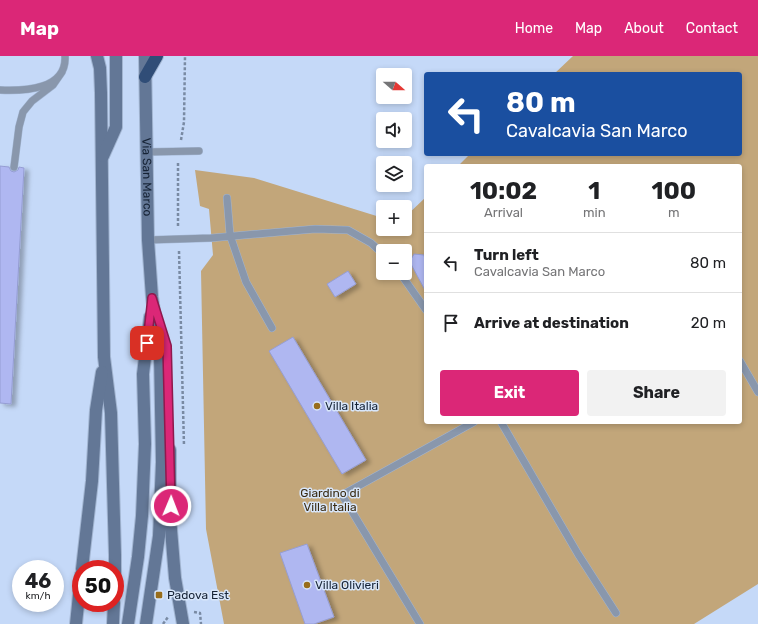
<!DOCTYPE html>
<html lang="en">
<head>
<meta charset="utf-8">
<style>
  body { margin:0; font-family:Rubik,sans-serif; background:#f2f2f2; color:#202124; height:100vh; display:flex; flex-direction:column; font-size:15px; white-space:nowrap }
  * { box-sizing:border-box; margin:0 }
  p { font-size:13px; color:#757577 }
  .icon { flex:none; width:22px; height:22px; fill:none; stroke:currentColor; stroke-width:2; stroke-linecap:round; stroke-linejoin:round }
  .map { position:relative; flex:1; overflow:hidden }
  .drawer { position:absolute; left:424px; top:108px; width:318px; height:260px; display:flex; flex-direction:column; background:#fff; border-radius:4px; box-shadow:0 2px 6px #0003 }
  .drawer>* { flex:none }
  .guide { position:absolute; left:424px; top:16px; width:318px; height:84px; border-radius:4px; box-shadow:0 2px 6px #0003; background:#1a4fa0; color:#fff; overflow:hidden }
  .needle { width:26px; rotate:110deg }
  .fabs { position:absolute; left:376px; top:12px; display:grid; gap:8px }
  .fabs a { display:grid; place-items:center; width:36px; height:36px; border-radius:4px; background:#fff; box-shadow:0 2px 6px #0003; font-size:20px }
  .speed { position:absolute; left:12px; top:504px; display:flex; gap:8px; font-size:20px; font-weight:700; text-align:center }
  .speed>* { display:grid; place-content:center; width:52px; height:52px; border-radius:50%; background:#fff; box-shadow:0 2px 6px #0003; line-height:1 }
  .speed small { font-size:10px; font-weight:400 }
  .speed .limit { border:6px solid #d22; background:#fff; color:#111 }
  .pin { position:absolute; display:grid; place-items:center; width:34px; height:34px; color:#fff; margin:-17px; border-radius:8px; box-shadow:0 2px 6px #0006 }
  .me { position:absolute; width:44px; margin:-22px; rotate:1deg; stroke-linejoin:round; filter:drop-shadow(0 0 3px #0008) }
  .turn { display:flex; align-items:center; gap:14px; height:84px; padding:0 16px; font-size:18px }
  .turn .icon { width:52px; height:52px; stroke-width:2.5 }
  .turn b { display:block; font-size:28px; line-height:34px }
  .eta { display:flex; justify-content:space-evenly; align-items:center; height:68px; text-align:center }
  .eta b { font-size:24px; font-weight:700; line-height:28px }
  .button { display:flex; gap:8px; margin-top:auto; padding:8px 16px }
  .button a { flex:1; height:46px; border-radius:4px; background:#db2777; color:#fff; font-size:16px; font-weight:700; line-height:46px; text-align:center }
  .button a+a { background:#f2f2f2; color:#202124 }
  ul { padding:0; list-style:none }
  li { display:flex; align-items:center; gap:12px; height:60px; padding:0 16px; border-top:1px solid #e0e0e0 }
  li div { flex:1 }
  li b { display:block; font-size:15px }
  li em { font-style:normal }
  header { display:flex; align-items:center; gap:24px; box-sizing:border-box; height:56px; padding:0 20px; background:#db2777; color:#fff }
  header strong { font-size:19px }
  nav { display:flex; gap:22px; margin-inline-start:auto; font-size:14px }
  .map>svg:first-child { display:block }
</style>
</head>
<body>
<header>
<strong>Map</strong>
<nav><a>Home</a><a>Map</a><a>About</a><a>Contact</a></nav>
</header>
<div class="map">
<svg width="758" height="568" viewBox="0 0 758 568">
  <defs>
    <filter id="shadow"><feDropShadow dx="4.5" dy="2.5" stdDeviation="2" flood-color="#0004"/></filter>
  </defs>
  <rect width="100%" height="100%" fill="#c5d9f8"/>
  <!-- green -->
  <path fill="#c2a67a" fill-rule="evenodd" d="M573,0H758V528L694,568H224L206,473L201,215L213,199L209,153L200,150L195,114L254,122L383,162V173H405V161L426,141V366H740V110H458L470,98H740V18H554ZM383,195H405V217H383Z"/>
  <!-- building -->
  <path fill="#afb7f1" stroke="#959dd3" filter="url(#shadow)" d="M0,110L9,111L11,115L14,116L18,114L19,111L24,112L11,348L0,347Z
    M414,198L424,199L426,209V236L412,210L410,205Z
    M348,215L356,228L335,241L327,228Z
    M293,281L366,404L342,418L269,295Z
    M307,488L334,561L314,568H305L280,497Z"/>
  <g fill="none" stroke-linecap="round" stroke-linejoin="round">
    <defs>
      <path id="lane" d="M0,34C24,35 67,34 65,0
        M146,96L199,95
        M14,111L19,71L23,56L32,45L53,29L62,16
        M227,142L230,179L246,226L272,272
        M148,184L211,182L315,173L348,174L371,187L383,198
        M400,217L426,254
        M740,305L758,336
        M501,366L578,498L616,557
        M420,568L342,439L474,366"/>
      <g id="secondary">
        <path d="M97,0L100,12L101,37L104,301L111,357L115,499V535"/>
        <path id="s1" d="M145,0L148,184L152,241L160,299L162,406L159,480L146,568"/>
        <path d="M103,100L116,71V0"/>
        <path d="M170,394V461L175,522L183,568"/>
        <path d="M82,513L92,425L96,354L102,316"/>
        <path d="M76,568L81,519"/>
        <path d="M113,568L114,547"/>
        <path d="M128,568L138,501L142,460L145,388L143,318L150,261"/>
      </g>
      <path id="highway" d="M145,21L157,0"/>
    </defs>
    <!-- lane casing -->
    <use href="#lane" stroke="#a2b5d1" stroke-width="8"/>
    <!-- secondary casing -->
    <use href="#secondary" stroke="#a2b5d1" stroke-width="14"/>
    <!-- highway casing -->
    <use href="#highway" stroke="#a2b5d1" stroke-width="14"/>
    <!-- path -->
    <path stroke="#798aa3" stroke-width="2.5" stroke-dasharray="3 2" stroke-linecap="butt" d="M181,84L184,66L185,0
      M178,107V172
      M179,195L184,390
      M194,556L200,557L201,568
      M163,568L168,561"/>
    <!-- lane -->
    <use href="#lane" stroke="#8997ac" stroke-width="7"/>
    <!-- secondary -->
    <use href="#secondary" stroke="#637796" stroke-width="12"/>
    <!-- highway -->
    <use href="#highway" stroke="#304d77" stroke-width="12"/>
  </g>
  <g fill="none" stroke-linecap="round" stroke-linejoin="round">
    <defs>
      <path id="route" d="M147,287L152,242L167,290L171,450"/>
    </defs>
    <!-- route casing -->
    <use href="#route" stroke="#8e194d" stroke-width="10"/>
    <!-- route -->
    <use href="#route" stroke="#db2777" stroke-width="7"/>
  </g>
  <!-- markers -->
  <g fill="#986d1b" stroke="#d8e6fa" stroke-width="1.5">
    <circle cx="317" cy="350" r="4"/>
    <circle cx="307" cy="529" r="4"/>
    <rect x="155" y="535" width="8" height="8" rx="2"/>
  </g>
  <g text-anchor="middle" stroke-width="3" stroke-linejoin="round" paint-order="stroke">
    <!-- street labels -->
    <g font-size="12" fill="#162336" stroke="#d8e6fa">
      <text dy="4" stroke="none"><textPath href="#s1" startOffset="121">Via San Marco</textPath></text>
    </g>
    <!-- poi labels -->
    <g font-size="12" fill="#162336" stroke="#d8e6fa" text-anchor="start">
      <text x="325" y="354">Villa Italia</text>
      <text x="315" y="533">Villa Olivieri</text>
      <text x="167" y="543">Padova Est</text>
    </g>
    <!-- park labels -->
    <g font-size="12" fill="#392a11" stroke="#d8e6fa">
      <text x="330" y="441">Giardino di<tspan x="330" dy="14">Villa Italia</tspan></text>
    </g>
  </g>
</svg>
<div class="fabs">
<a><svg class="needle" viewBox="-14 -14 28 28"><path d="M0-13l5 13h-10z" fill="#e53935"/><path d="M0 13l5-13h-10z" fill="#757577"/></svg></a>
<a><svg class="icon" aria-label="sound" viewBox="0 0 24 24"><path d="M4 9h4l5-4v14l-5-4H4zM17 9q2 3 0 6"/></svg></a>
<a><svg class="icon" aria-label="layers" viewBox="0 0 24 24"><path d="M12 4l9 5-9 5-9-5zM3 14l9 5 9-5"/></svg></a>
<a>+</a>
<a>−</a>
</div>
<div class="speed"><div>46<small>km/h</small></div><div class="limit">50</div></div>
<div class="pin" style="left:147px;top:287px;background:#d93025"><svg class="icon" aria-label="arrive" viewBox="0 0 24 24"><path d="M6 21V4h12l-3 4 3 4H6"/></svg></div>
<svg class="me" style="left:171px;top:450px" viewBox="-20 -20 40 40"><circle r="17" fill="#db2777" stroke="#fff" stroke-width="3"/><path d="M0-11L8 9 0 5-8 9z" fill="#fff"/></svg>
<div class="guide">
<div class="turn"><svg class="icon" aria-label="left" viewBox="0 0 24 24"><path d="M17 20v-9H6M10 6l-5 5 5 5"/></svg><div><b>80 m</b>Cavalcavia San Marco</div></div>
</div>
<section class="drawer">
<div class="eta">
<div><b>10:02</b><p>Arrival</p></div>
<div><b>1</b><p>min</p></div>
<div><b>100</b><p>m</p></div>
</div>
<ul>
<li><svg class="icon" aria-label="left" viewBox="0 0 24 24"><path d="M17 20v-9H6M10 6l-5 5 5 5"/></svg><div><b>Turn left</b><p>Cavalcavia San Marco</p></div><em>80 m</em></li>
<li><svg class="icon" aria-label="arrive" viewBox="0 0 24 24"><path d="M6 21V4h12l-3 4 3 4H6"/></svg><div><b>Arrive at destination</b></div><em>20 m</em></li>
</ul>
<div class="button"><a>Exit</a><a>Share</a></div>
</section>
</div>
</body>
</html>
